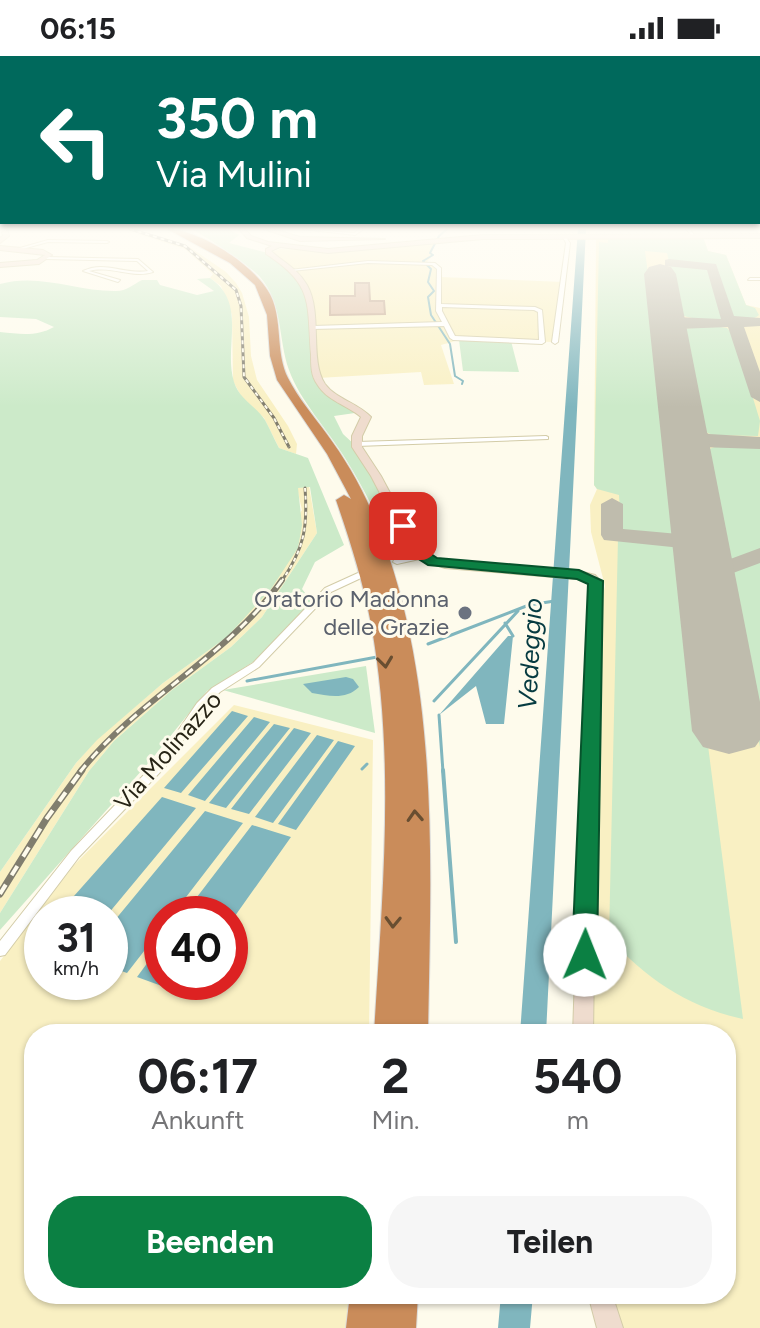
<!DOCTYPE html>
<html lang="de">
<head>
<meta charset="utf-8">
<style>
  body { margin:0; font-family:Figtree,sans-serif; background:#f6f6f6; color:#202124; height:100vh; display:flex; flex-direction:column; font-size:30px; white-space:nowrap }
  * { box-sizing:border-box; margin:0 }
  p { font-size:26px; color:#757577 }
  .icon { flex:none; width:44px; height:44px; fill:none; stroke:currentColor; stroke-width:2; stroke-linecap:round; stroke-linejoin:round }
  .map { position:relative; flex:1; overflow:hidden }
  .drawer { position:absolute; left:24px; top:968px; width:712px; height:280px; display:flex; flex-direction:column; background:#fff; border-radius:32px; box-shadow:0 2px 6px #0004 }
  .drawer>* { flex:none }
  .guide { position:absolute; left:0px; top:0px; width:760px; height:168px; box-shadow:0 2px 6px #0004; background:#00695c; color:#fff; overflow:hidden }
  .speed { position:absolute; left:24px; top:840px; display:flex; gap:16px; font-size:40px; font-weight:700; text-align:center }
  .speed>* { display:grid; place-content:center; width:104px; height:104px; border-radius:50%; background:#fff; box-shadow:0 2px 6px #0004; line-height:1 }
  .speed small { font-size:20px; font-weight:400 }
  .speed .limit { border:12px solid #d22; background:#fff; color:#111 }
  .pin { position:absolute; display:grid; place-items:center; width:68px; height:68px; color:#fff; margin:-34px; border-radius:16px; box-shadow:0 4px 12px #0006 }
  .me { position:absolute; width:88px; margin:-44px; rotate:1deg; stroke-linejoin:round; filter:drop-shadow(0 0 6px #0008) }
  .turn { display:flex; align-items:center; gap:28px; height:168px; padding:0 24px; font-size:36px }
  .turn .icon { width:104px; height:104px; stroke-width:2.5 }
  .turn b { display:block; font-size:56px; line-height:68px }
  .eta { display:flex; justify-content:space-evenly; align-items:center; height:136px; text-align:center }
  .eta b { font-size:48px; font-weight:700; line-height:56px }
  .action { display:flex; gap:16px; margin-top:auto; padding:16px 24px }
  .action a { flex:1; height:92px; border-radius:32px; background:#0b8043; color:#fff; font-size:32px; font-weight:700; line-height:92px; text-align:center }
  .action a+a { background:#f6f6f6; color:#202124 }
  .status { display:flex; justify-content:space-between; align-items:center; height:56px; padding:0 40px; background:#fff; direction:ltr }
  .status svg { height:22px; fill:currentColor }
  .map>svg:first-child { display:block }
</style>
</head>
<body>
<div class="status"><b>06:15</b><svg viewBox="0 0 49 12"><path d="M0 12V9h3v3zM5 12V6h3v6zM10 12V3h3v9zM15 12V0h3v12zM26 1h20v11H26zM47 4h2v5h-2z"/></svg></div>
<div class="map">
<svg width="760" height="1272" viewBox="0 0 760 1272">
  <rect width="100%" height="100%" fill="#fefbec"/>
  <!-- built -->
  <path fill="#f9f0c3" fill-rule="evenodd" d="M142,177L191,192L226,216L236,227L242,237L249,261L251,300L257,324L288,370L297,388L296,398L279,392L264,362L241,340L233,325L232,259L221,230L210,222L213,218L185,193L138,178Z
    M703,181L708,195L726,199L746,249L760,252V1272H621L611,1238H726V978H593L601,547L605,530L591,476L590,449L597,433L594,429L596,182Z
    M436,185L431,197L433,199L427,206L438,210L440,221L564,226L555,286L459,284L441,289L454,328L424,329L421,316L318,322L268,197L280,193L359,195Z
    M309,430L317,477L262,561L231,591L172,634L114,685L89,715L0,857V816L76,707L97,683L163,627L227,581L302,454L297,432Z
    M234,649L373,684L369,978H34V1238H354L347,1272H0V905L74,809ZM42,858H110V926H42ZM162,858H230V926H162Z"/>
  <!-- green -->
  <path fill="#cceac9" d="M191,173H228L239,179L229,187L268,197L283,206L306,232L321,329L362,356L334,360L343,378L357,391L421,500L397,506C382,470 366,435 345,402C328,374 300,345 289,314C278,283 283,247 260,221C252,211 201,177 191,173Z
    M703,181L708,195L726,199L746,249L755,252L759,259C747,270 697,265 681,259L667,197L645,195L682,478L667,482L621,478L619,439L597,433L594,429L599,186L608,187V182Z
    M210,222C248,248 223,290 234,326C239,343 256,350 265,364C270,373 274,383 279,392L308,402L344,489L315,506L302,533L312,546L253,606L207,635L151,704L0,874V857L89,715L114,685L172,634L231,591L262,561L317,477L310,431L298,432L302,469L298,492L271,533L227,581L163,627L97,684L76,707L0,816V276C20,278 36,281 54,271L36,263L0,261V228C39,217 76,235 114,235C126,236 132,229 142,224H157L160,229L197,239L214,235L197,223Z
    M713,270L727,272L734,280L760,365L758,380L712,379L700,373L681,273Z
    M459,284L511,285L519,316L463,315Z
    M720,389L760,391V691L704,395Z
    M618,482L668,487L683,494L743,963C690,952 644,922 609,881Z
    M366,610L375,677L223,634Z"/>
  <!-- water -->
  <path fill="#80b6be" d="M508,580H513L504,668H486L476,630L439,659Z
    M346,621L353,623L359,631C346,644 329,640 312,637L303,628Z
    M232,655L248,660L181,737L164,732Z
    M254,661L270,666L205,745L188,739Z
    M274,668L290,672L226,752L209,747Z
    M294,672L311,677L249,758L231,753Z
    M317,679L334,684L273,767L255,761Z
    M338,685L355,690L296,774L278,768Z
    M162,741L196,752L108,858H58Z
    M205,755L243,767L173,858H162V872L127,917L110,911V870Z
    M252,769L291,781L230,867V858H184Z
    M162,887V926H188L181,937L137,921Z"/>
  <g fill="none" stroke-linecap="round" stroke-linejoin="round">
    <!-- stream-far2 -->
    <path stroke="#80b6be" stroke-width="2" d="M447,173L439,180L430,197L433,199L423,205L431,213L428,226L434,235L428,241L431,259L450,288L455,320L463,325L462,328"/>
    <!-- stream-far1 -->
    <path stroke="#80b6be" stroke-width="3" d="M505,567L513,580
      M428,588L529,549L561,544
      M247,625L377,601
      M434,645L518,555
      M439,659L443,716
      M362,713L367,708"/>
    <!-- stream -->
    <path stroke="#80b6be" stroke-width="4" d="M443,714L456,886"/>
    <!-- river -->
    <path fill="#80b6be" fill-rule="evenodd" d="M578,173H586L546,978H520Z
      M501,1238H533L530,1272H498Z"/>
    <!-- taxiway -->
    <path fill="#bfbcad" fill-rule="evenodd" d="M669,203L716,208L734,260L760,262V270L744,271L760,316V346L751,341L728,271L678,273L674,280L669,282L661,277L666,267L659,255L666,251L671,252L676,261L721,263L707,214L665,210V204Z
      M684,366L709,378L760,381V393L699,391L695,397H681L678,393L685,383L675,372Z
      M612,442L623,448V473L701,480L709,482L712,487L709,492L701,494L604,484L601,479V448Z
      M760,492V507L706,527L698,525L694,520L698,515Z"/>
    <!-- runway -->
    <path fill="#bfbcad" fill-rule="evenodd" d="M660,208L671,211L676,218L760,646V684L755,691L729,698L703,691L692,675L644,218L649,211Z"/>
  </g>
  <!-- building -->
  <path fill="#debfa6" stroke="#c3a68d" stroke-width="2" d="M355,227H369L370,245H384L385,258L330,259V240H355Z"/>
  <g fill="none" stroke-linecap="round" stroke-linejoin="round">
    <defs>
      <path id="street" d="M302,173L354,177L359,173H364L355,179Z
        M686,173H690L695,181H693Z
        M565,180L570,187L558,286L555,288L552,286L566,187L563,181Z
        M48,184L107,185L109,186L107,187L48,186L15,195L13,194Z
        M47,201L138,203L153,216C132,223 111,209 89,215L120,224L118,226L83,215C104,204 125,219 148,215L137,205L45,203Z
        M368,205L435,207L441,212V248L535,251L542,254L545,286L542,288L453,284L450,282L444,270L311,273V271L313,270L442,266L436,255L437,213L432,209L368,207L292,215L290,214ZM442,251L534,254L538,256L539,284L455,280L442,255Z
        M750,222H760V224H748Z
        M546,380L548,381V383L357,390L354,388L357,386Z
        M421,498H424V502L397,508L393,506L394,504Z
        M358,517L362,520L361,522L331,536L259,611L220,636L205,651L166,710L79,801L5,899L0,900V885L71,795L158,704L197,647L212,632L253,607L325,532Z"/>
      <path id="secondary" d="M1,173H7L9,180L0,187V182L3,180Z
        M239,173H245L251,180L268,186L328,193L483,179L760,178V182L483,183L328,197L280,191L271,195C283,206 298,213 307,229C323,257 309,304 325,328C336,343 358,347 371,361L362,380V391L381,420L419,491L428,500L446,505L579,515L595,519L603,528L599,573L593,978H573L587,573L591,529L587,525L579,523L445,512L420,504L410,495L371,420L352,391V380L361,361C347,349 327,345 317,328C311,320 311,309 311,298C307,247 314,229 266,198V193L272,190L247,182Z
        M264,173H273L300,181L385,183L300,185Z
        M0,190L43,194L52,199L39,208L0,211V207L37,204L45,199L0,194Z
        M588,1238H612L623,1272H597Z"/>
      <path id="highway" d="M167,173C200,173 262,213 273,245C282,270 276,298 288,322C298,342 313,359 326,377C344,401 360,428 372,456C441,617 431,806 428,978H374C382,843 396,702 371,568C363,525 350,485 336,444L344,439L351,443L327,398L277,324L270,300L267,259L255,229L230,207Z
        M350,1238H418L416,1272H346Z"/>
    </defs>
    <!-- street casing -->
    <use href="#street" stroke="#d3cca8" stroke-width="2"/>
    <!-- secondary casing -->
    <use href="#secondary" stroke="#d3cca8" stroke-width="2"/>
    <!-- highway casing -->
    <use href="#highway" stroke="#dcdcda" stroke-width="2"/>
    <!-- street -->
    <use href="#street" fill="#fff" fill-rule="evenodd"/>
    <!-- secondary -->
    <use href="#secondary" fill="#efdcce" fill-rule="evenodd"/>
    <!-- highway -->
    <use href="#highway" fill="#ca8c5a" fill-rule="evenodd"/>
    <defs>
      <path id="rail-far2" d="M130,173L185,190L236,234L241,250L244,321L274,362L289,391
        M281,526C304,493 308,472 305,432"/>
      <path id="rail-far1" d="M80,716C138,642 228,601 282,524"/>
      <path id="rail" d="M0,838L47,762L82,714"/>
    </defs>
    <!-- rail-far2 casing -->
    <use href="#rail-far2" stroke="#807d6e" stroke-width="3"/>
    <!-- rail-far1 casing -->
    <use href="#rail-far1" stroke="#807d6e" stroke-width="6"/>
    <!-- rail casing -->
    <use href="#rail" stroke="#807d6e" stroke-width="7"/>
    <!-- rail-far2 -->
    <use href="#rail-far2" stroke="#fefbec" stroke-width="2" stroke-dasharray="4" stroke-linecap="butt"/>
    <!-- rail-far1 -->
    <use href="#rail-far1" stroke="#fefbec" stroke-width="3" stroke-dasharray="9" stroke-linecap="butt"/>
    <!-- rail -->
    <use href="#rail" stroke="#fefbec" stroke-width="4" stroke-dasharray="11" stroke-linecap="butt"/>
  </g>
  <!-- one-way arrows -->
  <defs><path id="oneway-chevron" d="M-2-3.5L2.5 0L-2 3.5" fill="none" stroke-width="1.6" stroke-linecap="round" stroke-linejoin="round" transform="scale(2)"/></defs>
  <g stroke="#684e31">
    <use href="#oneway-chevron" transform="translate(385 606) rotate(83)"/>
    <use href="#oneway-chevron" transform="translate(415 760) rotate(-93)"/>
    <use href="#oneway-chevron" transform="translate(393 866) rotate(92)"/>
  </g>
  <!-- sky -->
  <linearGradient id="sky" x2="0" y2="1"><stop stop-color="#7eb5d7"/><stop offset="0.49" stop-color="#fffdf6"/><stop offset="1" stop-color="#fffdf6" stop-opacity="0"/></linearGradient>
  <rect width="760" height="351" fill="url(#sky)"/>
  <!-- route -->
  <path fill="#0b8043" stroke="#07532c" stroke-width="2" d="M403,466L408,467L422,492L437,502L579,514L603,525L597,899L593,906L585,909L576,906L572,899L588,528L577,523L428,509L411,498L396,470Z"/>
  <!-- markers -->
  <circle fill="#6b7280" stroke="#fefbec" stroke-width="3" cx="465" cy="557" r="8"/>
  <g text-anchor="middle" stroke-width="6" stroke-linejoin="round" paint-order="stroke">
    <!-- worship labels -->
    <g font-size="24" fill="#5b616d" stroke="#fefbec" text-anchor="end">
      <text x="449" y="551">Oratorio Madonna<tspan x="449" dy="28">delle Grazie</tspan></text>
    </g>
    <!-- street labels -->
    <g font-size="24" fill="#272416" stroke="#fefbec">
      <text transform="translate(168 695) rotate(-49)" y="8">Via Molinazzo</text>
    </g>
    <!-- water labels -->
    <g font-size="26" font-style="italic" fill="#063b41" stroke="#fefbec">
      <text transform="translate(530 598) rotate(-87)" y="9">Vedeggio</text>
    </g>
  </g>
</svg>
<div class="speed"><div>31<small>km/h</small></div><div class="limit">40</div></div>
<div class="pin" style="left:403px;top:470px;background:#d93025"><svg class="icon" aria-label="arrive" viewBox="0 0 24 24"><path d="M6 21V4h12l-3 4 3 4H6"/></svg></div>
<svg class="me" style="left:585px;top:899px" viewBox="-20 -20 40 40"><circle r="19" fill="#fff"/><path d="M0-13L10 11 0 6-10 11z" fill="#0b8043"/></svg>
<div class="guide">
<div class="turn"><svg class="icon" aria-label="left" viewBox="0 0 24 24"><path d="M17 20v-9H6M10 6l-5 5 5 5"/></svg><div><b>350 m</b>Via Mulini</div></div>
</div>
<section class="drawer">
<div class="eta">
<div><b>06:17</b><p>Ankunft</p></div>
<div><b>2</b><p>Min.</p></div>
<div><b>540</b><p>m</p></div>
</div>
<div class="action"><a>Beenden</a><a>Teilen</a></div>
</section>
</div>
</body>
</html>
